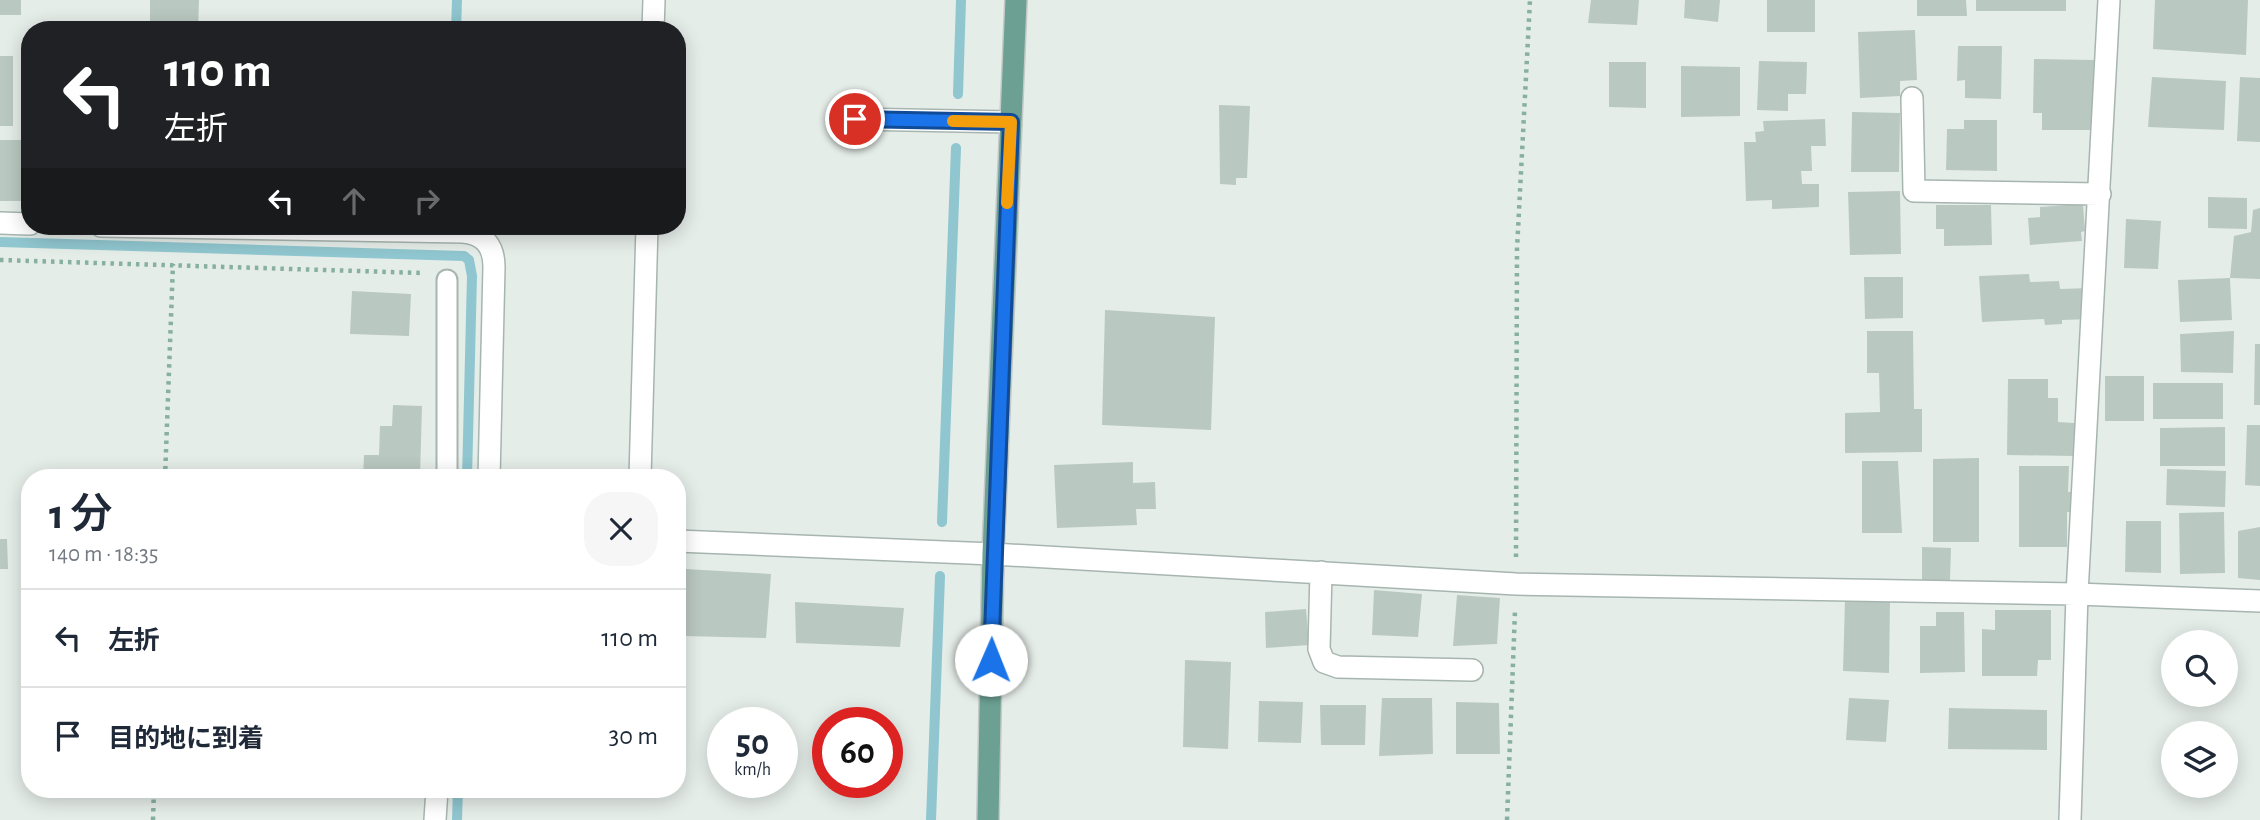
<!DOCTYPE html>
<html lang="ja">
<head>
<meta charset="utf-8">
<style>
  body { margin:0; font-family:"Alegreya Sans","Noto Sans JP",sans-serif; background:#f6f6f7; color:#1f2937; height:100vh; display:flex; flex-direction:column; font-size:26px; white-space:nowrap }
  * { box-sizing:border-box; margin:0 }
  p { font-size:23px; color:#747a83 }
  .icon { flex:none; width:38px; height:38px; fill:none; stroke:currentColor; stroke-width:2; stroke-linecap:round; stroke-linejoin:round }
  .map { position:relative; flex:1; overflow:hidden }
  .side { position:absolute; left:21px; top:469px; width:665px; height:329px; display:flex; flex-direction:column; background:#fff; border-radius:28px; box-shadow:0 4px 18px #0003 }
  .side>* { flex:none }
  .hud { position:absolute; left:21px; top:21px; width:665px; height:214px; border-radius:28px; box-shadow:0 4px 18px #0003; background:#202124; color:#fff; overflow:hidden }
  .controls { position:absolute; left:2161px; top:630px; display:grid; gap:14px }
  .controls a { display:grid; place-items:center; width:77px; height:77px; border-radius:50%; background:#fff; box-shadow:0 4px 18px #0003; font-size:35px }
  .speed { position:absolute; left:707px; top:707px; display:flex; gap:14px; font-size:35px; font-weight:700; text-align:center }
  .speed>* { display:grid; place-content:center; width:91px; height:91px; border-radius:50%; background:#fff; box-shadow:0 4px 18px #0003; line-height:1 }
  .speed small { font-size:18px; font-weight:400 }
  .speed .limit { border:10px solid #d22; background:#fff; color:#111 }
  .pin { position:absolute; display:grid; place-items:center; width:60px; height:60px; color:#fff; margin:-30px; border:4px solid #fff; border-radius:50%; box-shadow:0 2px 7px #0007 }
  .me { position:absolute; width:77px; margin:-38px; rotate:1deg; stroke-linejoin:round; filter:drop-shadow(0 0 5px #0008) }
  .turn { display:flex; align-items:center; gap:24px; height:147px; padding:0 28px; font-size:32px }
  .turn .icon { width:91px; height:91px; stroke-width:2.5 }
  .turn b { display:block; font-size:49px; line-height:60px }
  .lanes { display:flex; align-items:center; height:66px; padding:0 28px; background:#0003; justify-content:center; gap:35px; direction:ltr }
  .lanes .off { opacity:.35 }
  .round { display:grid; place-items:center; flex:none; width:74px; height:74px; border-radius:28px; background:#f6f6f7 }
  .head { display:flex; align-items:center; justify-content:space-between; height:119px; padding:0 28px }
  h1 { font-size:42px; font-weight:600; line-height:52px }
  ul { padding:0; list-style:none }
  li { display:flex; align-items:center; gap:21px; height:98px; padding:0 28px; border-top:2px solid #e0e1e3 }
  li div { flex:1 }
  li b { display:block; font-size:26px }
  li em { font-style:normal }
  .map>svg:first-child { display:block }
</style>
</head>
<body>
<div class="map">
<svg width="2260" height="820" viewBox="0 0 2260 820">
  <rect width="100%" height="100%" fill="#e5ede9"/>
  <g fill="none" stroke-linecap="round" stroke-linejoin="round">
    <!-- stream -->
    <path stroke="#90c6cf" stroke-width="10" d="M456,30L457,0
      M958,94L961,0
      M0,242L464,256L469,260L472,276L467,478
      M942,522L956,148
      M457,820L458,789
      M931,820L940,576"/>
  </g>
  <!-- building -->
  <path fill="#bac8c2" d="M0,0H21V15H0Z
    M150,0H199L198,30H150Z
    M1591,0H1639L1637,25L1588,23Z
    M1685,0H1720L1718,22L1684,18Z
    M1767,0H1815V32H1767Z
    M1917,0H1966L1967,16H1917Z
    M1976,0H2066V11H1976Z
    M2155,0H2248L2246,55L2153,49Z
    M1915,30L1917,80L1900,81V96L1860,98L1858,32Z
    M1958,46H2002L2001,99L1965,98V80L1957,81Z
    M0,56H13V126H0Z
    M2034,59L2094,60L2092,130H2042V113H2033Z
    M1759,61L1807,62L1806,94H1788V111L1757,110Z
    M1609,62H1646V108L1609,107Z
    M1681,66L1740,67V116L1681,117Z
    M2152,77L2226,81L2224,130L2148,127Z
    M2240,77L2260,78V142L2237,141Z
    M1219,105L1250,106L1247,178H1236V185L1220,184Z
    M1852,112L1900,113L1899,172H1851Z
    M1825,119L1826,146H1811L1812,171H1801L1802,184H1819V207L1772,209V200L1746,201L1744,142H1756L1755,132L1764,131L1763,121Z
    M1964,120H1997V171L1946,170L1947,129H1964Z
    M0,140H30V201H0Z
    M1900,191L1901,254L1850,255L1848,192Z
    M2208,197L2247,198V229L2208,228Z
    M2083,204L2085,231L2081,232L2082,241L2030,245L2028,218L2040,217V207Z
    M1936,205H1991L1992,245L1944,246V229H1936Z
    M2260,208V279L2230,278L2234,236L2251,232L2253,210Z
    M2126,219L2161,221L2158,269L2124,268Z
    M2029,274L2030,282L2059,281L2060,289L2089,288L2090,319L2062,320V324L2045,325L2044,319L1982,322L1979,276Z
    M1864,277H1903V318L1865,319Z
    M2230,278L2232,320L2180,322L2178,280Z
    M352,291L411,294L409,336L350,334Z
    M1105,310L1215,317L1211,430L1102,425Z
    M1867,331H1913L1914,409H1922V452L1845,453V413L1880,412L1879,373H1867Z
    M2234,331L2233,373L2181,372L2180,334Z
    M2255,344H2260V405H2254Z
    M2105,376H2144V421H2105Z
    M2008,379H2048V398H2058V422L2075,423V456L2007,455Z
    M2153,383H2223V419H2153Z
    M393,405L422,406L420,478H363L364,455H379L380,426H392Z
    M2247,425H2260V486L2245,485Z
    M2225,427V466H2160V428Z
    M1979,458V542H1933V459Z
    M1862,461H1898L1902,533H1862Z
    M1133,462V483L1155,482L1156,509H1136L1137,525L1057,528L1054,465Z
    M2019,466H2069L2068,492H2078V512H2067V547H2019Z
    M2167,469L2226,471L2225,507L2166,505Z
    M2224,512L2225,573L2180,574L2179,513Z
    M2126,521H2161V573L2125,572Z
    M2260,527V580L2238,578V531Z
    M0,539H7L8,569H0Z
    M1922,547L1951,548L1950,580H1922Z
    M686,569L771,574L766,638L683,636Z
    M1374,590L1422,594L1418,637L1372,635Z
    M1457,595L1500,598L1497,644L1453,646Z
    M1845,599L1890,601L1889,673L1843,671Z
    M795,602L904,608L900,647L796,643Z
    M1306,609L1309,645L1266,648L1265,612Z
    M1995,610H2051V660H2038L2037,676H1982V629L1995,630Z
    M1936,612H1964L1965,672L1920,673V626H1936Z
    M1185,660L1231,662L1228,749L1183,747Z
    M1382,698H1432L1433,754L1379,756Z
    M1849,698L1889,700L1886,742L1846,740Z
    M1259,701L1303,702L1301,743L1258,742Z
    M1456,702L1499,703L1500,754H1456Z
    M1320,705H1366L1365,745H1321Z
    M1949,708L2047,710V750L1948,749Z"/>
  <g fill="none" stroke-linecap="round" stroke-linejoin="round">
    <defs>
      <path id="lane" d="M447,280V478"/>
      <path id="street" d="M653,30L654,0
        M1912,98L1914,191L2100,194
        M855,119L1011,122
        M0,223L30,224
        M101,226L463,232C485,234 494,247 494,267L489,478
        M640,478L647,226
        M677,541L993,554L1516,584L2077,594L2260,601
        M1321,572L1319,649L1324,662L1338,667L1472,670
        M435,820L437,789
        M2070,820L2077,594L2109,0"/>
      <path id="primary" d="M988,820L993,554L1016,0"/>
    </defs>
    <!-- lane casing -->
    <use href="#lane" stroke="#a7b5b0" stroke-width="23"/>
    <!-- street casing -->
    <use href="#street" stroke="#a7b5b0" stroke-width="24"/>
    <!-- primary casing -->
    <use href="#primary" stroke="#c2c9c7" stroke-width="24"/>
    <!-- path -->
    <path stroke="#87afa2" stroke-width="4.5" stroke-dasharray="3.5 5" stroke-linecap="butt" d="M0,260L422,273
      M165,478L173,264
      M1516,557L1517,249L1530,0
      M153,820L154,789
      M1507,820L1515,611"/>
    <!-- lane -->
    <use href="#lane" stroke="#fff" stroke-width="19"/>
    <!-- street -->
    <use href="#street" stroke="#fff" stroke-width="21"/>
    <!-- primary -->
    <use href="#primary" stroke="#6ba092" stroke-width="21"/>
  </g>
  <g fill="none" stroke-linecap="round" stroke-linejoin="round">
    <defs>
      <path id="route" d="M855,119L1011,122L991,660"/>
    </defs>
    <!-- route casing -->
    <use href="#route" stroke="#114b97" stroke-width="18"/>
    <!-- route -->
    <use href="#route" stroke="#1a73e8" stroke-width="12"/>
    <!-- slow -->
    <path stroke="#f59e0b" stroke-width="12" d="M953,121L1011,122L1007,203"/>
  </g>
</svg>
<div class="controls">
<a><svg class="icon" aria-label="search" viewBox="0 0 24 24"><circle cx="10" cy="10" r="6"/><path d="M15 15l6 6"/></svg></a>
<a><svg class="icon" aria-label="layers" viewBox="0 0 24 24"><path d="M12 4l9 5-9 5-9-5zM3 14l9 5 9-5"/></svg></a>
</div>
<div class="speed"><div>50<small>km/h</small></div><div class="limit">60</div></div>
<div class="pin" style="left:855px;top:119px;background:#d93025"><svg class="icon" aria-label="arrive" viewBox="0 0 24 24"><path d="M6 21V4h12l-3 4 3 4H6"/></svg></div>
<svg class="me" style="left:991px;top:660px" viewBox="-20 -20 40 40"><circle r="19" fill="#fff"/><path d="M0-13L10 11 0 6-10 11z" fill="#1a73e8"/></svg>
<div class="hud">
<div class="turn"><svg class="icon" aria-label="left" viewBox="0 0 24 24"><path d="M17 20v-9H6M10 6l-5 5 5 5"/></svg><div><b>110 m</b>左折</div></div>
<div class="lanes"><svg class="icon" aria-label="left" viewBox="0 0 24 24"><path d="M17 20v-9H6M10 6l-5 5 5 5"/></svg><svg class="icon off" aria-label="ahead" viewBox="0 0 24 24"><path d="M12 20V5M6 11l6-6 6 6"/></svg><svg class="icon off" aria-label="right" viewBox="0 0 24 24"><path d="M7 20v-9h11M14 6l5 5-5 5"/></svg></div>
</div>
<section class="side">
<div class="head"><div><h1>1 分</h1><p>140 m · 18:35</p></div><a class="round"><svg class="icon" aria-label="close" viewBox="0 0 24 24"><path d="M6 6l12 12M18 6L6 18"/></svg></a></div>
<ul>
<li><svg class="icon" aria-label="left" viewBox="0 0 24 24"><path d="M17 20v-9H6M10 6l-5 5 5 5"/></svg><div><b>左折</b></div><em>110 m</em></li>
<li><svg class="icon" aria-label="arrive" viewBox="0 0 24 24"><path d="M6 21V4h12l-3 4 3 4H6"/></svg><div><b>目的地に到着</b></div><em>30 m</em></li>
</ul>
</section>
</div>
</body>
</html>
